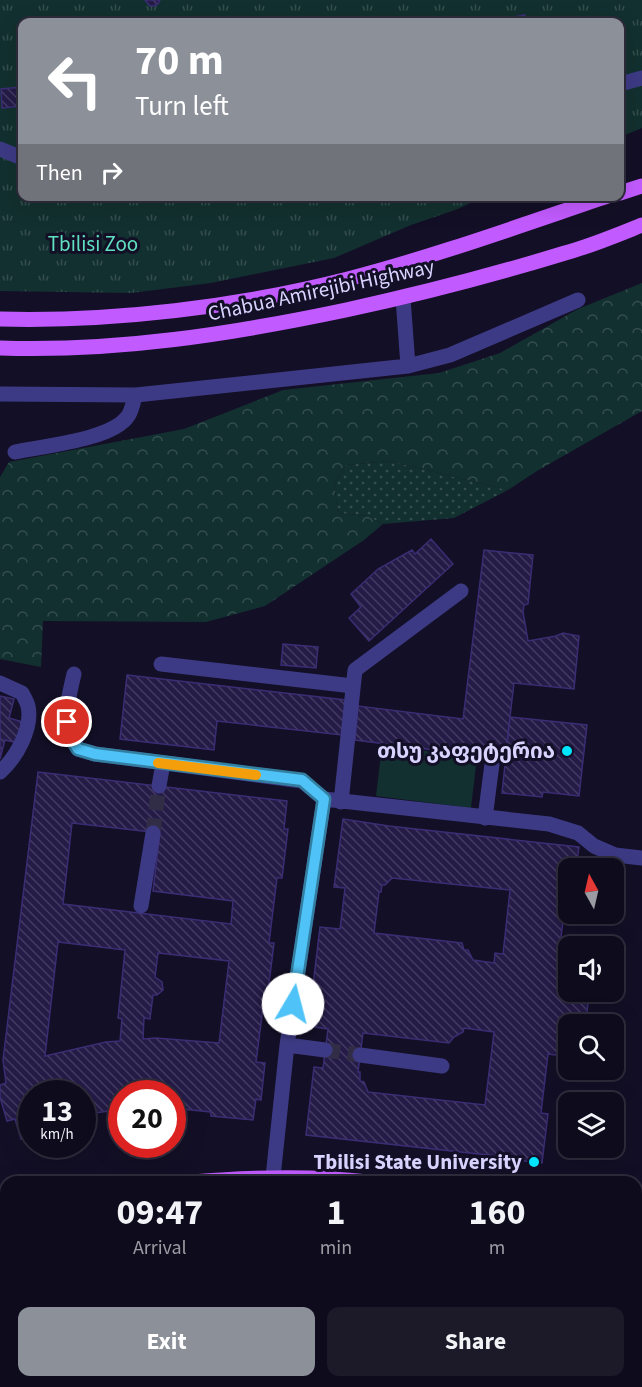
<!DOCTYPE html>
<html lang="en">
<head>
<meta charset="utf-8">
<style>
  body { margin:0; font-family:"Source Sans 3","Noto Sans Georgian",sans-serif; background:#1c1929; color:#f1f3f6; height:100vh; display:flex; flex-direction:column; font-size:22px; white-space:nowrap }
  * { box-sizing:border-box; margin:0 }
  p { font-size:20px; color:#9b9ba3 }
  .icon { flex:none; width:33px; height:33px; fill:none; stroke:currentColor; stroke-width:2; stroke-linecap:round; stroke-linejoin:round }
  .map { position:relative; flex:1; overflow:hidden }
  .panel { position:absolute; left:0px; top:1176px; width:642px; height:212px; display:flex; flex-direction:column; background:#0e0b1c; border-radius:18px 18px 0 0; box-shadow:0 6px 24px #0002,0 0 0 2px #2e2b3b }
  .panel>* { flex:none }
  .guide { position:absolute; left:18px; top:18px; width:606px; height:183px; border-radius:12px; box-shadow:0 6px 24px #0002,0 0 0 2px #2e2b3b; background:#8c9099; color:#fff; overflow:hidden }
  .needle { width:39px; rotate:352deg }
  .fabs { position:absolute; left:558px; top:858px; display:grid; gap:12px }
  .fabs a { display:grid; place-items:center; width:66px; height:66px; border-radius:12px; background:#0e0b1c; box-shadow:0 6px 24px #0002,0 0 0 2px #2e2b3b; font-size:30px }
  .speed { position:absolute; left:18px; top:1080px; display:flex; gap:12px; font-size:30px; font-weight:700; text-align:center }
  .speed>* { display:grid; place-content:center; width:78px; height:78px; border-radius:50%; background:#0e0b1c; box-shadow:0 6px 24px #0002,0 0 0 2px #2e2b3b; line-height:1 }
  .speed small { font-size:15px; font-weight:400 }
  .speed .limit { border:9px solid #d22; background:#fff; color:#111 }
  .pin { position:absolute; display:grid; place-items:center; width:51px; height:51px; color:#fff; margin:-26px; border:3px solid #fff; border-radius:50%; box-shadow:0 2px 6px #0007 }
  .me { position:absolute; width:66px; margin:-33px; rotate:8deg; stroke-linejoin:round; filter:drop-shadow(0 0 4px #0008) }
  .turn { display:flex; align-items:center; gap:21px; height:126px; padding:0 18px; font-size:27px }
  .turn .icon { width:78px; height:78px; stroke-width:2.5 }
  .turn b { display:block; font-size:42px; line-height:51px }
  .then { display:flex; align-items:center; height:57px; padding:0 18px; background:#0003; gap:12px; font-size:22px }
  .eta { display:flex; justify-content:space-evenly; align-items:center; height:102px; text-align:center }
  .eta b { font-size:36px; font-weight:700; line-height:42px }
  .primary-button { display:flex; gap:12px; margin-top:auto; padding:12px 18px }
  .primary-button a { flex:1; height:69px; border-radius:12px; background:#8c9099; color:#fff; font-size:24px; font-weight:700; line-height:69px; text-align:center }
  .primary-button a+a { background:#1c1929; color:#f1f3f6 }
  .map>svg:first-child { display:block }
</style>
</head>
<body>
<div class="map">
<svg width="642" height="1387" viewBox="0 0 642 1387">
  <defs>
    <pattern id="grass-dots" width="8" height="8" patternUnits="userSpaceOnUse" patternTransform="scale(1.5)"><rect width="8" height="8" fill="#12302f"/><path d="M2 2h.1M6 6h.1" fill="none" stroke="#344d4e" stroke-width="1.8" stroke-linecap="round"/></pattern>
    <pattern id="forest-crowns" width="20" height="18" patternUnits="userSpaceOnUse" patternTransform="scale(1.5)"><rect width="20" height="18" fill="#12302f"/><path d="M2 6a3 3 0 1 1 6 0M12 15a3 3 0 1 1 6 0" fill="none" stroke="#344d4e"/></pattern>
    <pattern id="park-tufts" width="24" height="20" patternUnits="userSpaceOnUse" patternTransform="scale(1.5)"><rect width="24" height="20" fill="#12302f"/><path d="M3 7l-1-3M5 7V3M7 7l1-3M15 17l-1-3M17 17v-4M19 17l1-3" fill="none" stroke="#344d4e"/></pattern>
    <pattern id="building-back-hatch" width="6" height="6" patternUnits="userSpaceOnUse" patternTransform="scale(1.5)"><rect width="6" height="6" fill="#241b47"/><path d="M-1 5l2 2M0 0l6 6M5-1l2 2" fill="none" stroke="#433b63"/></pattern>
  </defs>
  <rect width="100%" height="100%" fill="#130f26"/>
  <!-- grass -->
  <path fill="url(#grass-dots)" d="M389,461L508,490L454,518L383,524L367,516L338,513L334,484L346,465Z"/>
  <!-- forest -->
  <path fill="url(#forest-crowns)" d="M642,283V411L537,471L508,490L389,461L346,465L334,484L338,513L367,516L383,524L364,540L265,606L206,622L43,621L41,667L0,659V477L9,462L184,429L283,390L439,373L500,353L578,309Z"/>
  <!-- park -->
  <path fill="url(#park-tufts)" d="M0,0H642V128L620,137V22H22V196L483,197L458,209L411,225L334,258L211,283L131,293L0,291Z"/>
  <!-- garden -->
  <path fill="#12302f" d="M382,746L477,757L471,808L376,796Z"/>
  <!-- building -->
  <path fill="url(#building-back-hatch)" stroke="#3b2d73" stroke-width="1.5" fill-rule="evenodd" d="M145,0H160L158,4L154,6H150Z
    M525,15L526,22H497L503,19Z
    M22,87V106L2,108L1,89Z
    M431,539L453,564L369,641L349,618L361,607L351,594L378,569L412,550L415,554Z
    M484,550L533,555L528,604L524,605L523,612L528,641L556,636L563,633L579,636L574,689L514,683L505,759L355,740L358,706L463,719Z
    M283,644L318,647L316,668L281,665Z
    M127,675L346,700L342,735L217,721L214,750L120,739Z
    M0,696L14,699L9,718L23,722L18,743L5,740L0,759Z
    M510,717L587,725L579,796L543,792L542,797L502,793Z
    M38,772L287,801L284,829H288L282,878H277L269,943H274L267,1000H264L256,1062L265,1063L261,1100L256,1099L253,1120L211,1116V1112L172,1108V1094H122V1109L82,1115V1094H32V1135L21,1139L15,1119L7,1121L0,1097V1085L6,1083L3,1060ZM72,823L160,833L153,891L233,901L231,924L63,904ZM58,942L125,950L118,1018L122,1019L120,1041L106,1042L45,1056ZM158,953L229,961L219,1043L156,1038L143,1039L144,1018L150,1019L153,995H157L163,990L162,982L155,977Z
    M343,819L389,826L579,847L576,868H568V894H566L559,955L568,956V992H589L586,1024H568V1042L565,1041L563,1056L548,1054L541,1113L548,1114L542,1163L497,1158V1156L306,1135L314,1067L323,1068L328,1029L308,1026L320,927L340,929L345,888L334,887ZM392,878L510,890L503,954L495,953L494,963L473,960L468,950H464L462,943L374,933L379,892H381L382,885H385ZM464,1028L494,1032L485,1105L368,1092L364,1082L360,1081V1072H358L363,1033L449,1043L454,1037L463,1032Z
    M636,1294H642V1323L636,1322Z
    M6,1307V1349L0,1350V1309Z
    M44,1382H98V1383L44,1387Z
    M135,1382H190V1387H135Z
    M205,1382H225V1385L205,1387Z
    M249,1382H297V1387H249Z
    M338,1382H391V1387H338Z
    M466,1382H517L551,1387H465Z
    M98,1383V1387H57Z"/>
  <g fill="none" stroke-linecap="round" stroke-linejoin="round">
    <!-- minor-tunnel -->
    <path stroke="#312d47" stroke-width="15" stroke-dasharray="15 8" stroke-linecap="butt" d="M153,833L159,786
      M325,1050L360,1055"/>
    <!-- minor -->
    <path stroke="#3d3a85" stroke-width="15" d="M620,84L642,78
      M0,149L22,158
      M403,298L408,366
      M0,394L136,395L408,366L450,355L578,300
      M15,452C42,446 112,440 128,416C132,411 133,401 136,395
      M161,664L353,686
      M74,674C67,704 61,722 78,749L95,754L302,781L324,799L549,824L578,833L594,846L615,855L642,858
      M0,683L22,693C24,697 27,702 28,706C33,728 16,758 0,772
      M159,786L163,763
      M341,802L355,670L461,591
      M485,818L492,764
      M141,906L153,833
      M287,1045L325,1050
      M360,1055L442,1066
      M273,1177L287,1045L324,799
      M0,1281L6,1301
      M636,1370L642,1366
      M122,1382V1387
      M316,1382L317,1387
      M578,1382L613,1386
      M402,1387V1382
      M454,1387V1382"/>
    <!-- major -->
    <path stroke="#c25bff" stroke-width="15" d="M620,193L642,186
      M0,319C112,322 239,307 348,279C436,256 522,225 608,196
      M0,348C117,352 232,334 346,310C420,294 493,275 565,253C591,246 617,235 642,225
      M192,1182C251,1177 309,1175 368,1182
      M636,1218L642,1219
      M0,1230L6,1228
      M0,1260L6,1259
      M636,1261L642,1262"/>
  </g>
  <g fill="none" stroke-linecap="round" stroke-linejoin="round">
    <defs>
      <path id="route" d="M67,722L69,735L78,749L95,754L302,780L324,799L293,1004"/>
    </defs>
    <!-- route casing -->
    <use href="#route" stroke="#337fa1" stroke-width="15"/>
    <!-- route -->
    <use href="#route" stroke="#4fc3f7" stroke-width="10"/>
    <!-- slow -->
    <path stroke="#f59e0b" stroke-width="10" d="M158,763L256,775"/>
  </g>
  <!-- markers -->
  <g fill="#00e5ff" stroke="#130f26" stroke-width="2">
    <circle cx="567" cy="751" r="6"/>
    <circle cx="534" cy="1162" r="6"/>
  </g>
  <g text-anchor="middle" stroke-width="6" stroke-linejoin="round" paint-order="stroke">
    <!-- park labels -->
    <g font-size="21" fill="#5fe0c0" stroke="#130f26">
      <text x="93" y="251">Tbilisi Zoo</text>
    </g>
    <!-- street labels -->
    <g font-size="21" fill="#d9d4ff" stroke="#130f26">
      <text transform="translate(321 290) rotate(-12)" y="7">Chabua Amirejibi Highway</text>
    </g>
    <!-- poi labels -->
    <g font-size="21" font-weight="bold" fill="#d9d4ff" stroke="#130f26" text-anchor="end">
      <text x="555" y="758">თსუ კაფეტერია</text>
      <text x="522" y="1169">Tbilisi State University</text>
    </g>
  </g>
</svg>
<div class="fabs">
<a><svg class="needle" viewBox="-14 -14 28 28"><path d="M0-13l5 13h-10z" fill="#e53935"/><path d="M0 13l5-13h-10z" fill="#9b9ba3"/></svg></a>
<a><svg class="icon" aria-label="sound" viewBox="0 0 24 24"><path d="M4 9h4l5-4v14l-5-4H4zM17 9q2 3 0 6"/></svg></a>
<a><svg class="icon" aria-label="search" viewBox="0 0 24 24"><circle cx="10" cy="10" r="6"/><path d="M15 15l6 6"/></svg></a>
<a><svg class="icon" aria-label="layers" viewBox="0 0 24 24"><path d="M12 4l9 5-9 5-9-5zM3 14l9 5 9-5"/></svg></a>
</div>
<div class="speed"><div>13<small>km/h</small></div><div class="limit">20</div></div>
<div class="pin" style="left:67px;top:722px;background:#d93025"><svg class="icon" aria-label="arrive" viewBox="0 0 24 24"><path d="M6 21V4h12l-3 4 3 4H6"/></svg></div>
<svg class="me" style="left:293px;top:1004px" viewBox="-20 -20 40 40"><circle r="19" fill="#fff"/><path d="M0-13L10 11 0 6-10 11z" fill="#4fc3f7"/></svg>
<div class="guide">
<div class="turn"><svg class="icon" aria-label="left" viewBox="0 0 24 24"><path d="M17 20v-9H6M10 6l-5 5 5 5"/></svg><div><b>70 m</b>Turn left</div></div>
<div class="then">Then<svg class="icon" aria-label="right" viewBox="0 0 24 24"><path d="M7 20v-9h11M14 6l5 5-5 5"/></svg></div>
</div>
<section class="panel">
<div class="eta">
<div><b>09:47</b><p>Arrival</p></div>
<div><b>1</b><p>min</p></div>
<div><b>160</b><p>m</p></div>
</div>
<div class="primary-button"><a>Exit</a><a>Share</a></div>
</section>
</div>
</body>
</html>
